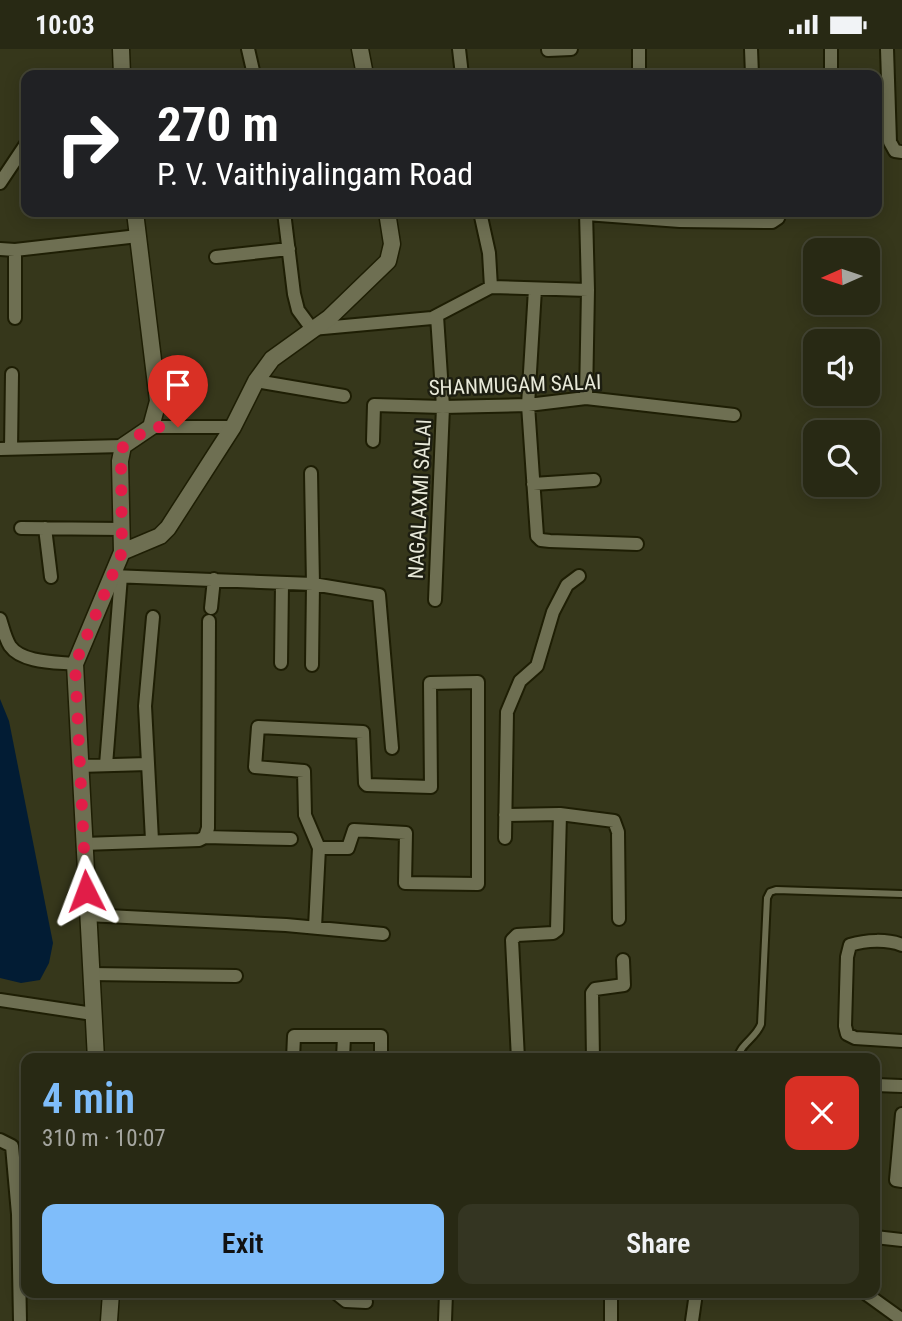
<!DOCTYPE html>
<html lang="en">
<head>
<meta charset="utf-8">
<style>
  body { margin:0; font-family:"Roboto Condensed",sans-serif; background:#343522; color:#f1f3f6; height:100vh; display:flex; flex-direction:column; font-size:26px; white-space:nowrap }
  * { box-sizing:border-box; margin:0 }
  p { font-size:23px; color:#a5a6a0 }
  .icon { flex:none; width:38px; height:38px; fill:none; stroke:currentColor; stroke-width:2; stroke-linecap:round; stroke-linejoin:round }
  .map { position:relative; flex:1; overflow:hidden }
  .sheet { position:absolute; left:21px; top:1004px; width:859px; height:245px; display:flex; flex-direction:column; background:#282914; border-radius:14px; box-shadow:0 4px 18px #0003,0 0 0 2px #444534 }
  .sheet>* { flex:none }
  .banner { position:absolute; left:21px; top:21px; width:861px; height:147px; border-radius:14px; box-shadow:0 4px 18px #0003,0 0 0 2px #444534; background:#202124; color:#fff; overflow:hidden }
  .needle { width:46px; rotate:267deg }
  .buttons { position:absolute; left:803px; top:189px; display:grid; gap:14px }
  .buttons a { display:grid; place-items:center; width:77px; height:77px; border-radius:14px; background:#282914; box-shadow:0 4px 18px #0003,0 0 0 2px #444534; font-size:35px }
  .pin { position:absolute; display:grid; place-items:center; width:60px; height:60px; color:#fff; margin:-72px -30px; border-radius:50% 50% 50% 0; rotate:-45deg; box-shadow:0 0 7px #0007 }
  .pin .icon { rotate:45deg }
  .me { position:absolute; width:77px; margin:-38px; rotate:357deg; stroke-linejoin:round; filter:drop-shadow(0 0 5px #0008) }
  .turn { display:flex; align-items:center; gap:24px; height:147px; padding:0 21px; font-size:32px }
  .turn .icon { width:91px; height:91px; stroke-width:2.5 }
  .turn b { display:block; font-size:49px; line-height:60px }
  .round { display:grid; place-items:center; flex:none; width:74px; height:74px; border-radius:14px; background:#343522 }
  .overview { display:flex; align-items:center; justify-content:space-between; height:119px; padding:0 21px }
  h1 { font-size:42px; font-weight:600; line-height:52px; color:#7fbdfa }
  .button { display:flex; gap:14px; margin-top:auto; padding:14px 21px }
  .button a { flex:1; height:80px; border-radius:14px; background:#7fbdfa; color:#111; font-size:28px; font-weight:600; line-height:80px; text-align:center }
  .button a+a { background:#343522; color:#f1f3f6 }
  .status { display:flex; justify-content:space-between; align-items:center; height:49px; padding:0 35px; background:#282914; direction:ltr }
  .status svg { height:19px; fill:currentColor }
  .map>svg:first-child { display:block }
</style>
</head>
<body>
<div class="status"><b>10:03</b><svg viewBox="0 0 49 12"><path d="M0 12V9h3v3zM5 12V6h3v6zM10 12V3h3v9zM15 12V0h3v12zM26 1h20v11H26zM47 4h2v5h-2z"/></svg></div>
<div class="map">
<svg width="902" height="1272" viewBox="0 0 902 1272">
  <rect width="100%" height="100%" fill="#36371b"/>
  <!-- water -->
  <path fill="#021c34" d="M0,650L9,672L53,894L49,914L40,931L21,934L0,929Z"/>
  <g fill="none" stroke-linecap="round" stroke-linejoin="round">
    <defs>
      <path id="service" d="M737,1010C740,995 756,989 761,975L767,849L770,843L776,841L902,845"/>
      <path id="minor" d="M248,0L254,26
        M459,0L462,26
        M639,0V26
        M751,0L752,26
        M831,0V26
        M887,0L890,93L895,102L902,103
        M548,1L571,0
        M0,134L26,95
        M284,163L294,245L298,261L312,280L432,269L491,238L588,241
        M480,163L489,204L491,238
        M586,165L680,172L772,173L778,169L780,163
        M0,200L15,201L138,187
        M216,208L289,200
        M535,240L528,356L537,487L541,491L550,492L637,495
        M15,269V201
        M256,332L344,347
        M586,349L588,241L586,163
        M151,378H233
        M373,392L374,356L443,358L528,356L586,349L734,366
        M0,400L123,397
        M11,400L12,325
        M311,424L313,535L312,616
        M533,435L594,431
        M21,479L122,480
        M45,479L51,528
        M112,527L313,535L379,546L392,699
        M435,551L443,358L437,267
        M211,559L214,530
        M0,570C3,579 5,589 10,597C22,614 56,613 75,615
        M281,614L282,535
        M106,716L121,527
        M79,717L148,715
        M505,766L560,765L614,772L618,783L619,870
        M205,788L208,779L209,572
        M505,789L507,663L520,632L537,617L553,563L567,536L579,527
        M152,791L145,657L153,568
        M83,795L199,791L205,788L291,790
        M87,866L286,876L383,885
        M315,878L319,799L305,766L304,722L255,718L258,678L363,683L365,734L367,736L431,738L430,634L478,633V835L405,834L406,784L354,781L348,799H319
        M902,896C887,890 866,891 850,896L847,908L845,977L847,985L855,989L902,992
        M90,925L236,927
        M0,951L93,965
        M293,1010L294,987H381V1010
        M343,1010L344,987
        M518,1010L512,891L517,886L553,884L557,881L560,765
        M593,1010L592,944L595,940L624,936L623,911
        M875,1036L902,1037
        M902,1065L896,1131L902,1132
        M0,1091L12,1097L18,1165L20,1272
        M875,1188L902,1191
        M336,1244L346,1252L366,1253
        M611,1244V1272
        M865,1244L901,1270V1272
        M445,1272L446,1244
        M692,1272L696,1244"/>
      <path id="tertiary" d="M121,0L122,26
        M360,0L365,26
        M122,503L160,487L168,479L233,378L256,332L272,310L329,269L388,212L392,195L387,163
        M96,1010L75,615L122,503L120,412L123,397L151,378L158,352L135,163
        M109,1272L111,1244"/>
    </defs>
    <!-- service casing -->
    <use href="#service" stroke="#1e1e04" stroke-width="10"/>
    <!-- minor casing -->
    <use href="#minor" stroke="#1e1e04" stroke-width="16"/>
    <!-- tertiary casing -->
    <use href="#tertiary" stroke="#1e1e04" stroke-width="19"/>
    <!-- service -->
    <use href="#service" stroke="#6e6f52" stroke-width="6"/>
    <!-- minor -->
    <use href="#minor" stroke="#6e6f52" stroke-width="12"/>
    <!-- tertiary -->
    <use href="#tertiary" stroke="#6e6f52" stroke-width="16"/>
  </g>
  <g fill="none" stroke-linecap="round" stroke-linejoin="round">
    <!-- route -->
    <path stroke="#e11d48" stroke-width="12" stroke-dasharray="0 21.6" d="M86,842L75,615L122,503L121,412L123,397L151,378H178"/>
  </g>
  <g text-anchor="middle" stroke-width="5" stroke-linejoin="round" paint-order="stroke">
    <!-- street labels -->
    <g font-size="21" fill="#e8e9d9" stroke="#1d1e11">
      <text transform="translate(515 336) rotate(-2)" y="7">SHANMUGAM SALAI</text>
      <text transform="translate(420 450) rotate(-87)" y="7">NAGALAXMI SALAI</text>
    </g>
  </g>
</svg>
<div class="buttons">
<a><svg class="needle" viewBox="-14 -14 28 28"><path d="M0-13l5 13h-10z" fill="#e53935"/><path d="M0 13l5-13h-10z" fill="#a5a6a0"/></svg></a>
<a><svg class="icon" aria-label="sound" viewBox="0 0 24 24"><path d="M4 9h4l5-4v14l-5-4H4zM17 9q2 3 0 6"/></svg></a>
<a><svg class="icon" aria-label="search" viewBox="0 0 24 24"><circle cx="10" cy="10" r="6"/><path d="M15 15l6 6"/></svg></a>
</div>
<div class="pin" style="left:178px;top:378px;background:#d93025"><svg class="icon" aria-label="arrive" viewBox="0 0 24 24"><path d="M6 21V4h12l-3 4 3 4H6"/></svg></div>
<svg class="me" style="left:86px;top:842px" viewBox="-20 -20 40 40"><path d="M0-17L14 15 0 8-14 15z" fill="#e11d48" stroke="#fff" stroke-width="4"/></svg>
<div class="banner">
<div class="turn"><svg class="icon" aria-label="right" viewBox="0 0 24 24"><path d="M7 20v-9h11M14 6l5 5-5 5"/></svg><div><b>270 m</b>P. V. Vaithiyalingam Road</div></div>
</div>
<section class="sheet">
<div class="overview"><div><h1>4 min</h1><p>310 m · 10:07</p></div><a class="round" style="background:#d93025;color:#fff"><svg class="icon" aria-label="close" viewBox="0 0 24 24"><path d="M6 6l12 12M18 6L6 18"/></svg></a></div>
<div class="button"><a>Exit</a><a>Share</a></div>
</section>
</div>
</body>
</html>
